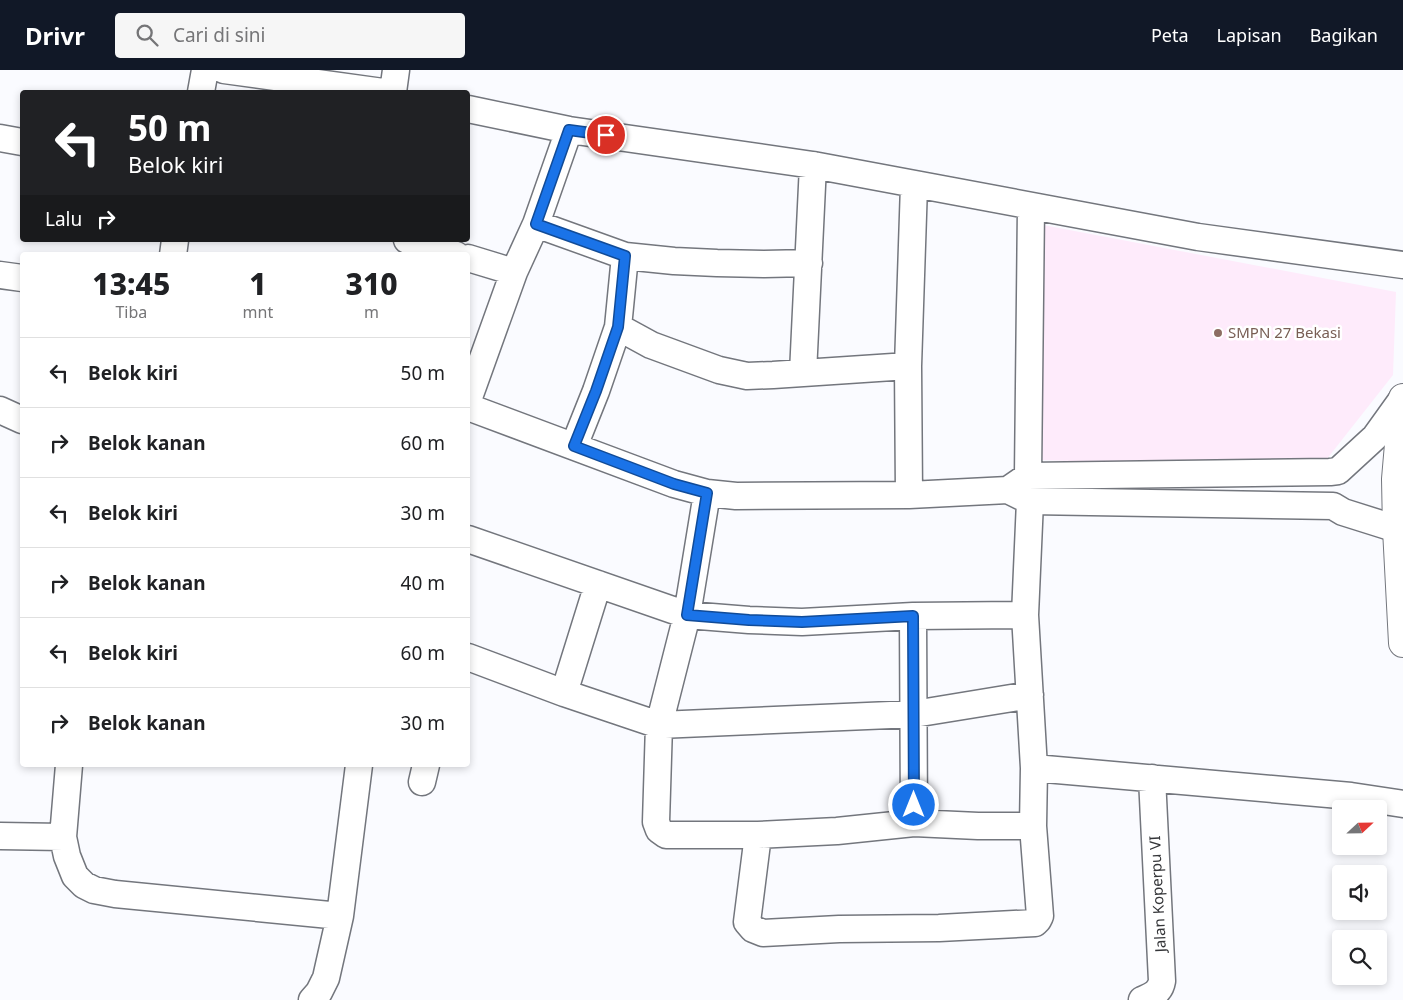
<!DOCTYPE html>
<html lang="id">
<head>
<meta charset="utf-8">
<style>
  body { margin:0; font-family:"Noto Sans",sans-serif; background:#f6f6f6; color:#202124; height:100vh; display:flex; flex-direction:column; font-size:19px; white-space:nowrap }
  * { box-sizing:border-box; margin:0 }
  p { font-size:16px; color:#757577 }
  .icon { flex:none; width:28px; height:28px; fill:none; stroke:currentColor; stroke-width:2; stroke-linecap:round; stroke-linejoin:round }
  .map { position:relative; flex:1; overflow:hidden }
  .details { position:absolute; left:20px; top:182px; width:450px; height:515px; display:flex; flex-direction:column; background:#fff; border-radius:5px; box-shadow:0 2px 8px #0003 }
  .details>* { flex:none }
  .hud { position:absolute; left:20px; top:20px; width:450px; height:152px; border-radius:5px; box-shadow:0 2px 8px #0003; background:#202124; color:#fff; overflow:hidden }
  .needle { width:32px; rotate:68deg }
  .fabs { position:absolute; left:1332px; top:730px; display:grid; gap:10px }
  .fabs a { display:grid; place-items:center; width:55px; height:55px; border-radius:5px; background:#fff; box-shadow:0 2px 8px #0003; font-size:25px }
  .pin { position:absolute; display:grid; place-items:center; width:42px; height:42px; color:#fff; margin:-21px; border:2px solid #fff; border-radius:50%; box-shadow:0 1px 5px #0007 }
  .me { position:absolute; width:55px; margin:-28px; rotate:0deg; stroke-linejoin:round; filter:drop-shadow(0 0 4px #0008) }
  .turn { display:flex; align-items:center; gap:18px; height:105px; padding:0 25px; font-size:22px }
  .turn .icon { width:65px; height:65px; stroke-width:2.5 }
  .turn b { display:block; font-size:35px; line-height:42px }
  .then { display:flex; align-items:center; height:48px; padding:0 25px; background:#0003; gap:10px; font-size:19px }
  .eta { display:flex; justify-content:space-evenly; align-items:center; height:85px; text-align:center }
  .eta b { font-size:30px; font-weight:800; line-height:35px }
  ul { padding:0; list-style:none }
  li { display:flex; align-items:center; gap:15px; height:70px; padding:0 25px; border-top:1px solid #e0e0e0 }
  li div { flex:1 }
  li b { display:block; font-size:19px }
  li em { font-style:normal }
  header { display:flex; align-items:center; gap:30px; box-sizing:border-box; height:70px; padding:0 25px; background:#111827; color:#fff }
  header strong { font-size:24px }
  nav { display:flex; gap:28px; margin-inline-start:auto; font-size:18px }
  .search { width:350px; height:45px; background:#f6f6f6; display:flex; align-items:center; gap:12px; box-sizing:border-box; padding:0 18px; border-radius:5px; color:#757577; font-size:19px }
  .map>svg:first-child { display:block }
</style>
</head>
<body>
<header>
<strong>Drivr</strong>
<div class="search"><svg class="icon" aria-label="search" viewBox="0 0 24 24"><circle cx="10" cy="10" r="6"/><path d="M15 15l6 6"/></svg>Cari di sini</div>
<nav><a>Peta</a><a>Lapisan</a><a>Bagikan</a></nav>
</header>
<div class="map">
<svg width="1403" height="930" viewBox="0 0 1403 930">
  <rect width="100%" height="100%" fill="#fafbff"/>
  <!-- education -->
  <path fill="#feebfb" d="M1043,155L1396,222L1393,305L1319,399L1041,390Z"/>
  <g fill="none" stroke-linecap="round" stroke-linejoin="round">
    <defs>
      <path id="street" d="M224,0L383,22
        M201,22L205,0
        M393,22L396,0
        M468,39L569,60L813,95L1198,167L1403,195
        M0,68L22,72
        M536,154L625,186L674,191L717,193L764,194L809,193
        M407,170L456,185
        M173,185L175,170
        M468,188L514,202
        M0,205L22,208
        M618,257L651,275L719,300L747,306L773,305L908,296
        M803,303L813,95
        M468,330L514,202L536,154L569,60
        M468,337L674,414L707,423L736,426L909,425L1008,420
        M0,340L22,350
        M574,376L596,321L618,257L625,186
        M707,423L687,545L659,655L656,752L659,760L666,765H758L837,761L914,753L978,756H1033
        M909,425L908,296L914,115
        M1397,459L1343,442L1333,436L1030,431L1008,420L1028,406L1330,402L1338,401L1375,367L1403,328
        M468,469L687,545L749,550L802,552L913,546L1025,545
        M913,546L914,753
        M468,587L564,623L659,655L914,644L1030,625
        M564,623L598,514
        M69,695L63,767L67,786L75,806L84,815L94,820L115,824L340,846
        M1034,698L1351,726L1403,734
        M422,712L426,695
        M758,765L747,852L753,859L763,863L839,859L939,858L1035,853L1038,850L1040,846L1033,756L1034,698L1025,545L1030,431L1028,406L1031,137
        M0,766L63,767
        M312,930L319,922L326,908L340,846L359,695
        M1142,930C1151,926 1160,923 1162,911L1152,708"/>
      <path id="secondary" d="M1403,328L1396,409L1397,459L1403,573"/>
    </defs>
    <!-- street casing -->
    <use href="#street" stroke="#73767d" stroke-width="29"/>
    <!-- secondary casing -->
    <use href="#secondary" stroke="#73767d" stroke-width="30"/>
    <!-- street -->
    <use href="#street" stroke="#fff" stroke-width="26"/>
    <!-- secondary -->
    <use href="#secondary" stroke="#fff" stroke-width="28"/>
  </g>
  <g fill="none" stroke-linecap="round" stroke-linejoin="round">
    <defs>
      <path id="route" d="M606,65L569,60L536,154L625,186L618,257L596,321L574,376L674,414L707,423L687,545L749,550L802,552L913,546L914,735"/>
    </defs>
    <!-- route casing -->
    <use href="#route" stroke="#114b97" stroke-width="12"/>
    <!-- route -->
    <use href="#route" stroke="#1a73e8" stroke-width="9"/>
  </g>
  <!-- markers -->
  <circle fill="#8d6e63" stroke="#fff" stroke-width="2" cx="1218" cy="263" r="5"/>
  <g text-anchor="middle" stroke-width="5" stroke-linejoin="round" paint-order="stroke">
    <!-- education labels -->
    <g font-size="15" fill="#785e54" stroke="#fff" text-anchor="start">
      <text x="1228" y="268">SMPN 27 Bekasi</text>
    </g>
    <!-- street labels -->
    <g font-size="15" fill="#343538" stroke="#fff">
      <text transform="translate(1158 824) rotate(-93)" y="5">Jalan Koperpu VI</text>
    </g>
  </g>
</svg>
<div class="fabs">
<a><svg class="needle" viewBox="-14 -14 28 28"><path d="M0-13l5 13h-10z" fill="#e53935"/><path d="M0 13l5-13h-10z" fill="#757577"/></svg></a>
<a><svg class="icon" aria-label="sound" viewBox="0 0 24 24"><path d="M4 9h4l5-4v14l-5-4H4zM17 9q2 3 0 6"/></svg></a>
<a><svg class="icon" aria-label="search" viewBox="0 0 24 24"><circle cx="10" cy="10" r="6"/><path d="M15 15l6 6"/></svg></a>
</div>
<div class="pin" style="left:606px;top:65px;background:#d93025"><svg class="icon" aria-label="arrive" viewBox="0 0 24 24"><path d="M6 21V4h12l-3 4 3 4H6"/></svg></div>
<svg class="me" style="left:914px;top:735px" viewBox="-20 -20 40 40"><circle r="17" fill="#1a73e8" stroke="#fff" stroke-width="3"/><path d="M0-11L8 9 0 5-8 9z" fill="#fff"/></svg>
<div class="hud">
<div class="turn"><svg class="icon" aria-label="left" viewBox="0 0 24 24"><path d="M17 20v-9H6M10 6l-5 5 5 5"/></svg><div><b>50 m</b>Belok kiri</div></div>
<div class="then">Lalu<svg class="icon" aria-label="right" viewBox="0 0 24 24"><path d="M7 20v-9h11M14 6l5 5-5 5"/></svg></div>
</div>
<section class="details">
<div class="eta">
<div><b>13:45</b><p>Tiba</p></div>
<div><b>1</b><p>mnt</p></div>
<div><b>310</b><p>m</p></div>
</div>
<ul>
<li><svg class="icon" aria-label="left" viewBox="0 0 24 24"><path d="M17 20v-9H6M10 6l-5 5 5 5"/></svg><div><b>Belok kiri</b></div><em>50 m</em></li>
<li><svg class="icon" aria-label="right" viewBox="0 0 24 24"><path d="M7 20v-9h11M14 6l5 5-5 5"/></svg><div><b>Belok kanan</b></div><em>60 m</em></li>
<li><svg class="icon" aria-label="left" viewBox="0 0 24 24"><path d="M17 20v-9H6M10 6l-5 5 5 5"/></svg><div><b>Belok kiri</b></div><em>30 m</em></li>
<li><svg class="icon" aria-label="right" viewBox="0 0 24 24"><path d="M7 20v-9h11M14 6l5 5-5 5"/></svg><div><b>Belok kanan</b></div><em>40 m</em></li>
<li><svg class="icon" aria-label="left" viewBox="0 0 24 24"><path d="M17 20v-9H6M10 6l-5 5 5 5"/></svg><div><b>Belok kiri</b></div><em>60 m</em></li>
<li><svg class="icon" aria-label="right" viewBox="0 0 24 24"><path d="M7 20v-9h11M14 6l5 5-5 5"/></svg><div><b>Belok kanan</b></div><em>30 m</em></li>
</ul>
</section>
</div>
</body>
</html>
